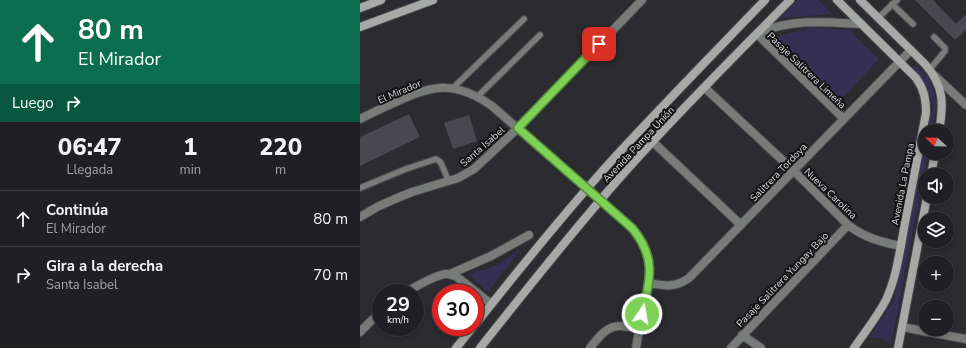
<!DOCTYPE html>
<html lang="es">
<head>
<meta charset="utf-8">
<style>
  body { margin:0; font-family:"Nunito Sans",sans-serif; background:#28282c; color:#f1f3f6; height:100vh; display:flex; flex-direction:column; font-size:15px; white-space:nowrap }
  * { box-sizing:border-box; margin:0 }
  p { font-size:13px; color:#a2a3a6 }
  .icon { flex:none; width:22px; height:22px; fill:none; stroke:currentColor; stroke-width:2; stroke-linecap:round; stroke-linejoin:round }
  .map { position:relative; flex:1; overflow:hidden }
  .side { display:flex; flex-direction:column; background:#202024; width:360px }
  .side>* { flex:none }
  .hud { background:#0b6e4f; color:#fff; overflow:hidden }
  .needle { width:26px; rotate:292deg }
  .buttons { position:absolute; left:558px; top:124px; display:grid; gap:8px }
  .buttons a { display:grid; place-items:center; width:36px; height:36px; border-radius:50%; background:#202024; box-shadow:0 2px 6px #0003,0 0 0 1px #3d3e41; font-size:20px }
  .speed { position:absolute; left:12px; top:284px; display:flex; gap:8px; font-size:20px; font-weight:700; text-align:center }
  .speed>* { display:grid; place-content:center; width:52px; height:52px; border-radius:50%; background:#202024; box-shadow:0 2px 6px #0003,0 0 0 1px #3d3e41; line-height:1 }
  .speed small { font-size:10px; font-weight:400 }
  .speed .limit { border:6px solid #d22; background:#fff; color:#111 }
  .pin { position:absolute; display:grid; place-items:center; width:34px; height:34px; color:#fff; margin:-17px; border-radius:8px; box-shadow:0 2px 6px #0006 }
  .me { position:absolute; width:44px; margin:-22px; rotate:12deg; stroke-linejoin:round; filter:drop-shadow(0 0 3px #0008) }
  .turn { display:flex; align-items:center; gap:14px; height:84px; padding:0 12px; font-size:18px }
  .turn .icon { width:52px; height:52px; stroke-width:2.5 }
  .turn b { display:block; font-size:28px; line-height:34px }
  .then { display:flex; align-items:center; height:38px; padding:0 12px; background:#0003; gap:8px; font-size:15px }
  .eta { display:flex; justify-content:space-evenly; align-items:center; height:68px; text-align:center }
  .eta b { font-size:24px; font-weight:800; line-height:28px }
  ul { padding:0; list-style:none }
  li { display:flex; align-items:center; gap:12px; height:56px; padding:0 12px; border-top:1px solid #3d3e41 }
  li div { flex:1 }
  li b { display:block; font-size:15px }
  li em { font-style:normal }
  main { display:flex; flex:1; min-height:0 }
  .map>svg:first-child { display:block }
</style>
</head>
<body>
<main>
<section class="side">
<div class="hud">
<div class="turn"><svg class="icon" aria-label="ahead" viewBox="0 0 24 24"><path d="M12 20V5M6 11l6-6 6 6"/></svg><div><b>80 m</b>El Mirador</div></div>
<div class="then">Luego<svg class="icon" aria-label="right" viewBox="0 0 24 24"><path d="M7 20v-9h11M14 6l5 5-5 5"/></svg></div>
</div>
<div class="eta">
<div><b>06:47</b><p>Llegada</p></div>
<div><b>1</b><p>min</p></div>
<div><b>220</b><p>m</p></div>
</div>
<ul>
<li><svg class="icon" aria-label="ahead" viewBox="0 0 24 24"><path d="M12 20V5M6 11l6-6 6 6"/></svg><div><b>Continúa</b><p>El Mirador</p></div><em>80 m</em></li>
<li><svg class="icon" aria-label="right" viewBox="0 0 24 24"><path d="M7 20v-9h11M14 6l5 5-5 5"/></svg><div><b>Gira a la derecha</b><p>Santa Isabel</p></div><em>70 m</em></li>
</ul>
</section>
<div class="map">
<svg width="606" height="348" viewBox="0 0 606 348">
  <rect width="100%" height="100%" fill="#2b2b30"/>
  <!-- green -->
  <path fill="#353053" d="M438,0H458L473,14L420,18Z
    M451,28L489,30L519,59L477,104L408,39Z
    M555,65L569,78L577,102L572,131H568L573,106L564,80L552,68Z
    M565,144V153H568L531,345L521,338H509L534,300Z
    M162,247L128,292L108,274L138,265Z"/>
  <!-- building -->
  <path fill="#49484e" d="M555,0H573L596,24L606,14V30L595,40Z
    M49,114L60,137L0,166V137Z
    M109,115L117,141L93,149L84,123Z"/>
  <g fill="none" stroke-linecap="round" stroke-linejoin="round">
    <defs>
      <path id="lane" d="M532,4L553,24
        M518,18L537,0
        M570,69L585,51V48L574,37
        M94,88L97,84L164,19
        M117,97L180,35
        M0,188L46,169L76,159L79,161L81,163L89,182"/>
      <path id="street" d="M574,75L606,105
        M345,88L434,171L488,225C505,238 521,242 541,246
        M0,119C12,113 24,107 36,102C74,84 96,81 132,106L272,228C295,255 291,273 284,306C281,320 278,334 276,348
        M484,119L397,34C430,18 466,22 501,24
        M293,142L381,225
        M0,217L19,206L35,199L52,192L98,178L114,169L158,128L282,0
        M90,274L131,256L169,235
        M289,283C305,286 315,288 329,278L551,50
        M45,293C55,287 77,274 87,274C91,274 93,275 97,277L131,304
        M542,327L606,339
        M0,332L21,311
        M382,335L401,348
        M230,348C238,338 246,326 260,326C266,326 273,328 279,329
        M371,348L488,225"/>
      <path id="secondary" d="M477,0L556,78C564,89 566,99 566,113C559,150 552,187 545,223C540,249 537,276 526,300C517,317 505,332 494,348
        M500,0L565,64C584,86 584,104 579,131
        M0,8L21,0
        M0,27L73,0
        M571,175L575,153
        M115,325C160,268 206,211 255,157C304,104 355,52 405,0
        M96,348L113,327
        M120,348C167,289 214,229 264,173C317,113 374,57 430,0
        M538,348L567,197"/>
    </defs>
    <!-- lane casing -->
    <use href="#lane" stroke="#47474b" stroke-width="8"/>
    <!-- street casing -->
    <use href="#street" stroke="#47474b" stroke-width="10"/>
    <!-- secondary casing -->
    <use href="#secondary" stroke="#47474b" stroke-width="10"/>
    <!-- lane -->
    <use href="#lane" stroke="#797b79" stroke-width="5.5"/>
    <!-- street -->
    <use href="#street" stroke="#797b79" stroke-width="8"/>
    <!-- secondary -->
    <use href="#secondary" stroke="#a6a9a5" stroke-width="8"/>
  </g>
  <g fill="none" stroke-linecap="round" stroke-linejoin="round">
    <defs>
      <path id="route" d="M239,44L158,128L272,228C297,258 290,279 282,314"/>
    </defs>
    <!-- route casing -->
    <use href="#route" stroke="#518837" stroke-width="10"/>
    <!-- route -->
    <use href="#route" stroke="#7dd154" stroke-width="7"/>
  </g>
  <g text-anchor="middle" stroke-width="4" stroke-linejoin="round" paint-order="stroke">
    <!-- street labels -->
    <g font-size="10" fill="#d8d8db" stroke="#141416">
      <text transform="translate(447 70) rotate(44)" y="4">Pasaje Salitrera Limeña</text>
      <text transform="translate(39 91) rotate(-23)" y="4">El Mirador</text>
      <text transform="translate(278 144) rotate(-47)" y="4">Avenida Pampa Unión</text>
      <text transform="translate(122 146) rotate(-41)" y="4">Santa Isabel</text>
      <text transform="translate(418 172) rotate(-46)" y="4">Salitrera Tordoya</text>
      <text transform="translate(542 184) rotate(-79)" y="4">Avenida La Pampa</text>
      <text transform="translate(471 193) rotate(44)" y="4">Nueva Carolina</text>
      <text transform="translate(422 279) rotate(-46)" y="4">Pasaje Salitrera Yungay Bajo</text>
    </g>
  </g>
</svg>
<div class="buttons">
<a><svg class="needle" viewBox="-14 -14 28 28"><path d="M0-13l5 13h-10z" fill="#e53935"/><path d="M0 13l5-13h-10z" fill="#a2a3a6"/></svg></a>
<a><svg class="icon" aria-label="sound" viewBox="0 0 24 24"><path d="M4 9h4l5-4v14l-5-4H4zM17 9q2 3 0 6"/></svg></a>
<a><svg class="icon" aria-label="layers" viewBox="0 0 24 24"><path d="M12 4l9 5-9 5-9-5zM3 14l9 5 9-5"/></svg></a>
<a>+</a>
<a>−</a>
</div>
<div class="speed"><div>29<small>km/h</small></div><div class="limit">30</div></div>
<div class="pin" style="left:239px;top:44px;background:#d93025"><svg class="icon" aria-label="arrive" viewBox="0 0 24 24"><path d="M6 21V4h12l-3 4 3 4H6"/></svg></div>
<svg class="me" style="left:282px;top:314px" viewBox="-20 -20 40 40"><circle r="17" fill="#7dd154" stroke="#fff" stroke-width="3"/><path d="M0-11L8 9 0 5-8 9z" fill="#fff"/></svg>
</div>
</main>
</body>
</html>
